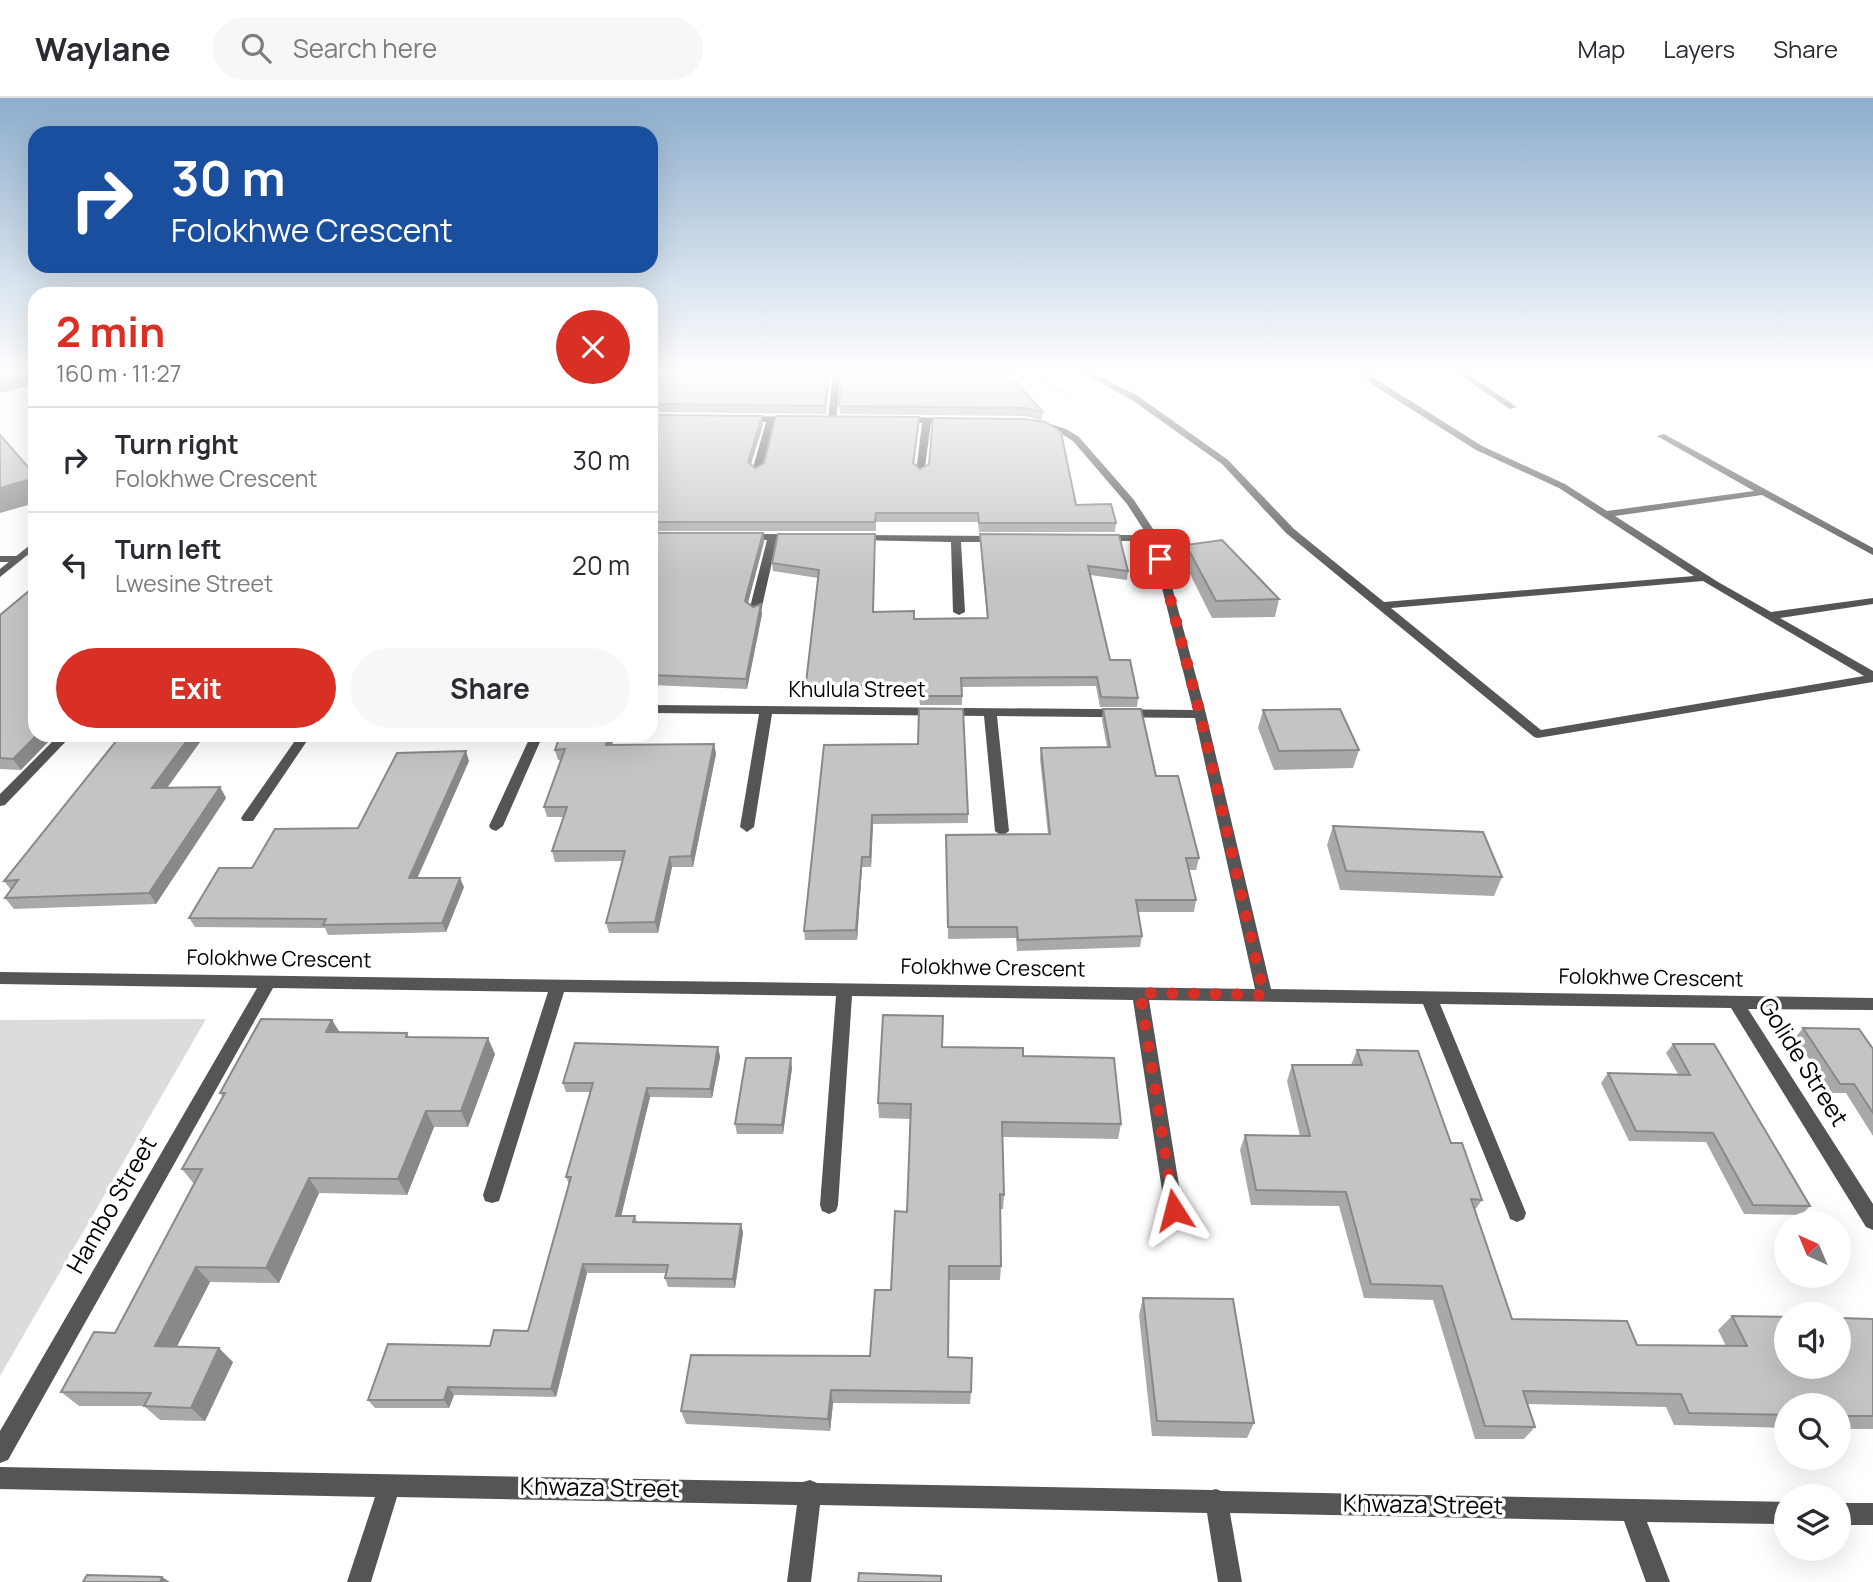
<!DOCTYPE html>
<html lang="en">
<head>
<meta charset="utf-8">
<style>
  body { margin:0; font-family:Manrope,sans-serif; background:#f7f7f7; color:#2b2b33; height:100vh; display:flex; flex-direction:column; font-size:26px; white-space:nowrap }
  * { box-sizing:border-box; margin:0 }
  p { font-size:23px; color:#7c7c81 }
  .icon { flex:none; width:38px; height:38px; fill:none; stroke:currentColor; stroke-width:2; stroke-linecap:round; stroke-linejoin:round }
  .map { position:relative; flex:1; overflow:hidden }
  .panel { position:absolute; left:28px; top:189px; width:630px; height:455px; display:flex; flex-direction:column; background:#fff; border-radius:21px; box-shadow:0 7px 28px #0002 }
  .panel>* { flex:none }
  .banner { position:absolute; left:28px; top:28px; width:630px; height:147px; border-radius:21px; box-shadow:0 7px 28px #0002; background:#1a4fa0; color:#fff; overflow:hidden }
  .needle { width:46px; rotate:316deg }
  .buttons { position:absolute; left:1774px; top:1113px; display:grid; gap:14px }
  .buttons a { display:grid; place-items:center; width:77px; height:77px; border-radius:50%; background:#fff; box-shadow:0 7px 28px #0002; font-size:35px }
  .pin { position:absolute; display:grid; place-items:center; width:60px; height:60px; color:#fff; margin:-30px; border-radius:14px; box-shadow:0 4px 10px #0006 }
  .me { position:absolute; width:77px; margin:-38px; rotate:351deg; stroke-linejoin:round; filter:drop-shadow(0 0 5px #0008) }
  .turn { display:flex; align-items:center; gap:24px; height:147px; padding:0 28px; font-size:32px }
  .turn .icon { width:91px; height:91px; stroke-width:2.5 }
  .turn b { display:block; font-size:49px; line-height:60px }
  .round { display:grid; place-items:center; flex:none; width:74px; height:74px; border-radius:37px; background:#f7f7f7 }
  .summary { display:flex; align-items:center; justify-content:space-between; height:119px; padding:0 28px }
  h1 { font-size:42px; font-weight:700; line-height:52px; color:#d93025 }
  .action { display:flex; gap:14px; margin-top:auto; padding:14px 28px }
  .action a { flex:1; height:80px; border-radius:42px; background:#d93025; color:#fff; font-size:28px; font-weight:700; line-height:80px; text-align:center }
  .action a+a { background:#f7f7f7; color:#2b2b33 }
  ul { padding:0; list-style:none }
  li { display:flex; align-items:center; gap:21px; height:105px; padding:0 28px; border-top:2px solid #e1e1e2 }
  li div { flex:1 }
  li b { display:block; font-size:26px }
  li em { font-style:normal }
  header { display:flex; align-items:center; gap:42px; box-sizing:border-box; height:98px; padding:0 35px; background:#fff; border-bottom:2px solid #e1e1e2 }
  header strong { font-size:33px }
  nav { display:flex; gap:38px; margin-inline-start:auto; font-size:24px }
  .search { width:490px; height:63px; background:#f7f7f7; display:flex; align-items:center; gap:18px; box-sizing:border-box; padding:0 24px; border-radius:38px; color:#7c7c81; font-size:26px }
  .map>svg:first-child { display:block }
</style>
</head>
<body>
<header>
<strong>Waylane</strong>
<div class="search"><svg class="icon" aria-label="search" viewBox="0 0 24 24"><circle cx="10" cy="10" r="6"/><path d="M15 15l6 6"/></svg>Search here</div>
<nav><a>Map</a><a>Layers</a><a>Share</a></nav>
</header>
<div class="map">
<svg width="1873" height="1484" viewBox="0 0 1873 1484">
  <rect width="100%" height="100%" fill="#fff"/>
  <!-- green -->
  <path fill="#dcdcdc" d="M206,921L0,1278V922Z"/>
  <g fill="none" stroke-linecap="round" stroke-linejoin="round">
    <!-- path -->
    <path stroke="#777" stroke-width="2.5" stroke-dasharray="1 2.5" stroke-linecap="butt" d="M1030,273L1067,297"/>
    <!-- service -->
    <path fill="#555" fill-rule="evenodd" d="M1079,273H1089L1138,298L1228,362L1294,431L1384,504L1694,478L1559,390L1476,352L1373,287L1364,278L1367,273H1375L1372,278L1379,283L1482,348L1565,386L1607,413L1754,393L1657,338L1664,336L1873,450V457L1762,397L1615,418L1718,484L1771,514L1873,500V506L1780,520L1873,573V584L1538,640L1534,639L1286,435L1222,366L1132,302ZM1703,483L1864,578L1541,632L1391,510Z
      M1454,273H1463L1517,309L1510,311Z
      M0,458H17L22,461L17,464H0Z"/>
    <!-- minor -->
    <path fill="#555" fill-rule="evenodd" d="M833,273H841L836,322L832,325L828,322Z
      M740,319L793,318L797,321L793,324H775L760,375L752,373L766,324H743L739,321Z
      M901,319L951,320L955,323L951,326L931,325L924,376L916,374L922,325L898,324L897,322Z
      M1037,322L1066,331L1079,339L1134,402L1159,440L1206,616L1271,891L1873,900V912L1748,911L1873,1106V1132L1866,1129L1731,910L1440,906L1526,1115L1524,1121L1517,1124L1510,1121L1508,1115L1423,906L1149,902L1183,1112L1181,1118L1174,1121L1167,1118L1165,1112L1133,902L852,898L838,1107L836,1113L829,1116L822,1113L820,1107L836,898L564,894L501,1097L499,1103L492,1105L485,1103L483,1097L548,894L273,890L8,1362L0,1365V1333L257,890L0,886V874L1255,891L1195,620L997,618L1009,733L1002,738L995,733L984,618L772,616L754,729L747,734L740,729L759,616L651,615V607L1193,612L1150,443H1100L1095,440L1100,437H1147L1127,406L1073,343L1060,335L1034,327V323Z
      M747,436H797L802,439L797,442H777L761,513L755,516L749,513L767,442L743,441L742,439Z
      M859,437L996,438L1001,441L996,444H961L965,514L959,517L953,514L951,444L855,442L854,440Z
      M59,637H72L5,707L0,708V696Z
      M299,637H311L253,723H243L241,720L243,717Z
      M531,637H543L503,728L496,733L491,731L489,728Z
      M0,1369L803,1384L810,1382L817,1385L1212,1392L1216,1391L1221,1393L1787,1404V1426L1647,1424L1670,1484H1646L1624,1423L1230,1415L1242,1484H1218L1207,1415L820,1407L811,1484H787L797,1407L397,1399L371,1484H347L375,1399L0,1391Z
      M1839,1405H1873V1427H1839Z"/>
    <!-- tertiary -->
    <path fill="#555" fill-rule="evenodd" d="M35,443V451L0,479V471Z"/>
  </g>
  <!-- wall -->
  <path fill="#a9a9a9" d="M651,273H830L826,316L651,314Z
    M843,273L1043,314L1042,322L1024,318L840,316L839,308Z
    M651,317L763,327L751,366L755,370L919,328L914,366L920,371L1076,407L1116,425L1115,434H979L978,424H876V433H651Z
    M651,435H763L764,444L748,505L762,516L747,591L651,587Z
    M980,436L1128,473L1127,482L1090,477L1110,562L1138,600L1137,609H1100L1096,588L962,589V607H920L919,599L807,594L806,585L818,480L773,473L772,465L875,445L873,514L914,521L987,520L980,445Z
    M1186,447L1279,501L1275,519L1212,520L1184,464Z
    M0,517L21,672L0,671Z
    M1103,611L1156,678L1199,760L1196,772H1189L1196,802L1194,814H1138L1142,838L1140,849L1017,853L1016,840L948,841L946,737L1048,736L1040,661L1041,650L1107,649L1102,622Z
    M1263,612L1359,652L1353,670L1274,672L1258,630Z
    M205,637L167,690L220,689L226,700L156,806L14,811L5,800L11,792L4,783Z
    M560,637H615L612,647L714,646L716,656L693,769H672L658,835H609L606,825L622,763L555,764L552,753L564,719H547L544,709L561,662H558L555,652Z
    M824,647L968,716V725L873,726L871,769H862L857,842H805L804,833Z
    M469,663L417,780L464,789L446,834L328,837L325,830L195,829L189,820L252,770L358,730Z
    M1333,728L1502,779L1494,798L1340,792L1327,747Z
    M332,922L339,934L407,935L409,939L495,956L468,1029H434L407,1097L319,1095L279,1185L210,1184L177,1248L233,1264L205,1323L160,1322L144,1308H79L61,1294L115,1235L194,1086L182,1071L223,999L220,995Z
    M1803,930L1873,951V1038L1846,995H1832L1795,940Z
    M1673,946L1810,1108L1801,1117L1744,1116L1706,1044L1629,1043L1601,985L1608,975L1678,976L1666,955Z
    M718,949L720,959L712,1000L650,999L621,1118H635L637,1124L741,1126L743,1135L735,1190L668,1189L665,1180L666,1175H587L556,1299L454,1297L449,1310H375L368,1302L490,1248L528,1233L569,1086L566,1079L590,994H566L563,985Z
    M942,949L1023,958L1121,1026L1118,1041L1003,1039L1004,1097L1003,1111H1000L1001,1168L1000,1182H949L948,1259L971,1294L970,1306L833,1305L830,1333L686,1326L681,1313L870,1258L891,1192L907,1114L910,1021L879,1020L878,1005Z
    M1357,952L1451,1045L1482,1102L1475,1112L1512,1221L1637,1247L1726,1248L1718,1232L1732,1218L1873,1221V1331H1839V1307H1787V1330L1674,1327L1666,1309L1527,1306L1535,1329L1524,1341H1475L1433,1202L1364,1200L1339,1108L1251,1107L1240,1052L1245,1037L1300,1038L1287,983L1292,967H1351Z
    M792,970L783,1036H737L735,1026Z
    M1143,1200L1254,1325L1247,1340L1152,1338L1139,1217Z"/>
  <!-- shaded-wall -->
  <path fill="#898989" d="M0,273H35V286L0,295Z
    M829,273H830L826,316L825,308Z
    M762,318L763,327L749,372L748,364Z
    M919,319V328L913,374V365Z
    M35,380V405L0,415V390Z
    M763,435L764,444L746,512L745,503Z
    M761,506L762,516L747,591L746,581Z
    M37,637H55L21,672L13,661Z
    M191,637H205L159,701L152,690Z
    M609,637H615L608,657L606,647Z
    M714,646L716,656L693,769L691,758Z
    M466,653L469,663L413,790L409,780Z
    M220,689L226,700L156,806L149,795Z
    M872,717L873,726L871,769L870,759Z
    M670,759L672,769L658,835L655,824Z
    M862,759V769L857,842L856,832Z
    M460,780L464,789L446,834L442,825Z
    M332,922L342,938L326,934Z
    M488,940L495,956L468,1029L461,1013Z
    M718,949L720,959L712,1000L710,991Z
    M791,960L792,970L783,1036L782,1027Z
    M647,990L650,999L619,1127L616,1118Z
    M426,1013L434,1029L407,1097L398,1081Z
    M309,1080L319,1095L279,1185L266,1170Z
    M741,1126L743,1135L735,1190L733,1181Z
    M583,1166L587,1175L556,1299L551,1291Z
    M196,1169L210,1184L170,1262L155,1248Z
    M219,1250L233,1264L205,1323L191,1310Z
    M448,1289L454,1297L449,1310L444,1302Z
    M831,1292L833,1305L830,1333L828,1321Z
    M162,1479L170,1484H160Z"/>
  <!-- building -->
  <path fill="#c4c4c4" stroke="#898989" stroke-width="2" d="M651,273H829L825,308L651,306Z
    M843,273H1006L1043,314L1024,310L839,308Z
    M651,317L762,318L748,364L755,370L764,365L776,318L919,319L913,365L920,371L929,366L933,320L1024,321L1045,324L1061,334L1076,407L1111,406L1116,425H979L978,415H876L875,424H651Z
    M0,337L35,377V380L0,390Z
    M651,435H763L745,503L753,509L761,506L746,581L651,577Z
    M778,436H875L873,514L914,513V521L988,520L980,436L1119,437L1128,473L1088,468L1110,562H1130L1138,600L1101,599L1097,579L961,580L962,598H919L920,590L806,585L819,472L772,465Z
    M1222,442L1279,501L1216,503L1186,447Z
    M35,488V637H37L13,661L0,660V517Z
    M919,611H963L968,716L872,717L870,759H862L856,832L804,833L824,647L918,646Z
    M1103,611H1141L1156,678H1178L1199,760H1186L1196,802H1136L1142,838L1018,842L1017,829H948L946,737L1050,736L1041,650L1110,649Z
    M1340,611L1359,652L1279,653L1263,612Z
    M121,637H191L152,690L220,689L149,795L5,800L18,782L4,783Z
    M560,637H609L606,647L714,646L691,758L670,759L655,824L606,825L625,753H552L567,709H544L565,651L555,652Z
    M466,653L409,780H460L442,825L323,827L326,821L189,820L219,770H252L275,731L358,730L397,655Z
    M1333,728L1483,734L1502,779L1346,773Z
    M883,917L943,918L942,949L1023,950V958L1114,960L1121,1026L1002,1024L1004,1097L1000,1096L1001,1168H949L948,1259L972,1260L971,1294L831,1292L828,1321L681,1313L691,1257L870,1258L875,1192H891L895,1113L907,1114L911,1006L878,1005Z
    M261,921L332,922L326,934L407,935L406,939L488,940L461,1013H426L398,1081L309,1080L266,1170L196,1169L155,1248L219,1250L191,1310L144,1308L151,1295L61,1294L94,1234L115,1235L202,1071H182L225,995H220Z
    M1803,930L1859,931L1873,951V1015L1854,986H1840Z
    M575,945L718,949L710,991L647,990L616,1118H635L633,1124L741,1126L733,1181L665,1180L668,1167L583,1166L551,1291L448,1289L444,1302H368L388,1246L490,1248L494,1232L528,1233L571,1079H566L593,985H563Z
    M1673,946H1714L1810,1108L1753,1107L1713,1035L1636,1033L1608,975L1690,977Z
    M1357,952L1418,953L1451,1045H1462L1482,1102L1471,1101L1512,1221L1627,1223L1637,1247L1747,1248L1732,1218L1787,1219V1269H1839V1220L1873,1221V1318H1839V1307H1787V1317L1689,1315L1681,1296L1523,1293L1535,1329L1485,1328L1442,1188L1371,1186L1346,1094L1256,1092L1245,1037L1310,1038L1292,967H1362Z
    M746,960H791L782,1027L735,1026Z
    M1143,1200L1233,1201L1254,1325L1157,1323Z
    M859,1475L941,1478V1484H858Z
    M87,1477L162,1479L160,1484H83Z"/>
  <!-- sky -->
  <linearGradient id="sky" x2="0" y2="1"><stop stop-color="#8cadcc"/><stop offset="0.57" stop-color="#fff"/><stop offset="1" stop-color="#fff" stop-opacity="0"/></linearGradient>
  <rect width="1873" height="481" fill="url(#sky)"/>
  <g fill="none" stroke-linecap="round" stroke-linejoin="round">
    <!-- route -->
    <path stroke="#d93025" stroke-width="12" stroke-dasharray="0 21.6" d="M1160,461L1200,616L1264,897L1140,895L1174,1112"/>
  </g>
  <g text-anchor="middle" stroke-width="7" stroke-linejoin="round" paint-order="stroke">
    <!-- street labels -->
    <g font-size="21" fill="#000" stroke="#fff">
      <text x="857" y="599">Khulula Street</text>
      <text transform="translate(279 861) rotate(1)" y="7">Folokhwe Crescent</text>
      <text transform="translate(993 870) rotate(1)" y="7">Folokhwe Crescent</text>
      <text transform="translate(1651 880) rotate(1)" y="7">Folokhwe Crescent</text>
    </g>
    <!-- near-street labels -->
    <g font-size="24" fill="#000" stroke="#fff">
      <text transform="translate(1803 964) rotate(58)" y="8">Golide Street</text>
      <text transform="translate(112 1107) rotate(-60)" y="8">Hambo Street</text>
      <text transform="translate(600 1390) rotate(1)" y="8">Khwaza Street</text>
      <text transform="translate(1423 1407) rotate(1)" y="8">Khwaza Street</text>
    </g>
  </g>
</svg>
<div class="buttons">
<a><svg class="needle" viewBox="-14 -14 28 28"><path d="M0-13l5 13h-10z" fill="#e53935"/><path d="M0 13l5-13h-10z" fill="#7c7c81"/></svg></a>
<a><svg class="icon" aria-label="sound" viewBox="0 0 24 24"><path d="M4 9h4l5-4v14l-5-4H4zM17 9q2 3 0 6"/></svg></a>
<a><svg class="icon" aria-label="search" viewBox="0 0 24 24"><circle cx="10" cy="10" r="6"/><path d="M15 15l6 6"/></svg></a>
<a><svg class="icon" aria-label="layers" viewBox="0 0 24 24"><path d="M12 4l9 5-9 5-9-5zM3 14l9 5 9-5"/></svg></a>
</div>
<div class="pin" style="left:1160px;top:461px;background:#d93025"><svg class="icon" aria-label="arrive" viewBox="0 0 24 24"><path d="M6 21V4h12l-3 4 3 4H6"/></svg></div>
<svg class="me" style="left:1174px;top:1112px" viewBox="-20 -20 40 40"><path d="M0-17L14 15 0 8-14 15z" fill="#d93025" stroke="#fff" stroke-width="4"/></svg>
<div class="banner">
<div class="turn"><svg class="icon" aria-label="right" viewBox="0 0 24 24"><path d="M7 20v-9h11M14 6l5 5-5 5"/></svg><div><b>30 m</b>Folokhwe Crescent</div></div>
</div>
<section class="panel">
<div class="summary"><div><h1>2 min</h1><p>160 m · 11:27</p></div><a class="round" style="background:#d93025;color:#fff"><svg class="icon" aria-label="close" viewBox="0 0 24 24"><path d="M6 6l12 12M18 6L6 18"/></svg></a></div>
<ul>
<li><svg class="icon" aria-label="right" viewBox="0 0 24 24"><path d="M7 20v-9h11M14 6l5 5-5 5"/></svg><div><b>Turn right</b><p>Folokhwe Crescent</p></div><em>30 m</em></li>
<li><svg class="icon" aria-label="left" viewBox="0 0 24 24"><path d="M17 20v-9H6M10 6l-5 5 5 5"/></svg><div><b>Turn left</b><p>Lwesine Street</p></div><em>20 m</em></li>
</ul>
<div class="action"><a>Exit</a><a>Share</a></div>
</section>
</div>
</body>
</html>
